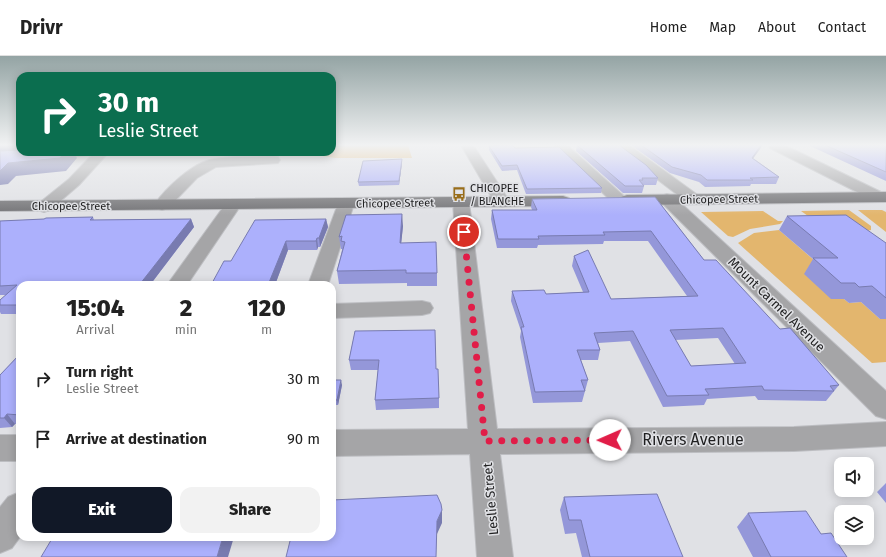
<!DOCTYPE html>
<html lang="en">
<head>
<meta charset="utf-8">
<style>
  body { margin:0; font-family:"Fira Sans",sans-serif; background:#f2f2f2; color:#222; height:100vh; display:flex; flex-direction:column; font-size:15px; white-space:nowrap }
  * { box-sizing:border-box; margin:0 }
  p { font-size:13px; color:#767676 }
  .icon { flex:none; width:22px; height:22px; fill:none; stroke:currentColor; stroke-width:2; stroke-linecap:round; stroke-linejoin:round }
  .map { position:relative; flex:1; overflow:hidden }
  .sheet { position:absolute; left:16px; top:225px; width:320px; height:260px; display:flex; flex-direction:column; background:#fff; border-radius:12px; box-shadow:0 2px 10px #0003 }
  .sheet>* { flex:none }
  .hud { position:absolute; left:16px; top:16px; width:320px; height:84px; border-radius:12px; box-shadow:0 2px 10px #0003; background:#0b6e4f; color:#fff; overflow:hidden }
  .controls { position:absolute; left:834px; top:401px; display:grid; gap:8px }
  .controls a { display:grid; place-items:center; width:40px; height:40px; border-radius:8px; background:#fff; box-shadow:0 2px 10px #0003; font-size:20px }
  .pin { position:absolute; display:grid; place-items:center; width:34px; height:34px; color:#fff; margin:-17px; border:2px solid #fff; border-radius:50%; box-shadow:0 1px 4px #0007 }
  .me { position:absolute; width:44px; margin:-22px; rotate:269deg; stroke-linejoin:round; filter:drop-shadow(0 0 3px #0008) }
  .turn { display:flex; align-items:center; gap:14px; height:84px; padding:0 16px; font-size:18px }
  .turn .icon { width:52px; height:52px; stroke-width:2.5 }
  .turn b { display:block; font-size:28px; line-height:34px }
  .eta { display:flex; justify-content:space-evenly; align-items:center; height:68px; text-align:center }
  .eta b { font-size:24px; font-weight:800; line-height:28px }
  .action { display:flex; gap:8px; margin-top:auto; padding:8px 16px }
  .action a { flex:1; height:46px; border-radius:12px; background:#111827; color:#fff; font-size:16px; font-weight:800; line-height:46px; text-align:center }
  .action a+a { background:#f2f2f2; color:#222 }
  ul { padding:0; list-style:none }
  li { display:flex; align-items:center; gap:12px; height:60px; padding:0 16px }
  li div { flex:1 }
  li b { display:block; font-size:15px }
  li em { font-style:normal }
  header { display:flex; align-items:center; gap:24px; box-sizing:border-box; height:56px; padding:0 20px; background:#fff; border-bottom:1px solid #e0e0e0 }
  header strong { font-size:19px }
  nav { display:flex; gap:22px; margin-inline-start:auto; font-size:14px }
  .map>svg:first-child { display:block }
</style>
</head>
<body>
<header>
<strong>Drivr</strong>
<nav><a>Home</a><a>Map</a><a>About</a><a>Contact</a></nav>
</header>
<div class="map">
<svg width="886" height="501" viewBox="0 0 886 501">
  <rect width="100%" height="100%" fill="#e0e1e5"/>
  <!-- green -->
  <path fill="#e3b66e" d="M332,89H408L412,102H335L295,96H332Z
    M849,154L871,170V174L867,175L808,160L801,155Z
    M858,154H882L886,156V176Z
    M763,155L778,165H783L780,168L750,173L733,181L728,180L701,156Z
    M779,174L829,217L831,243H844L849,247L861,246L880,263H886V306L872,307L738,187L754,177Z"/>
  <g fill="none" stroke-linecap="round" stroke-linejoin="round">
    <defs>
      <path id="minor" d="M461,89H473L510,146L508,149L502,151L496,149Z
        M554,89H567L625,141L627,144L625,147L619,149L613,147Z
        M615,89H629L699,140L701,143L699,146L693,148L687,146L616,92Z
        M769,89H784L885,138L886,142L885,144L879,146L873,144L770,92Z
        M37,96H109L79,129L50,154L44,156L38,154L36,151L38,148L69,123L92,99L0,107V99Z
        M273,100L278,101L280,104L278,107L216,111L197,122L168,152L162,154L156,152L154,149C166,132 193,106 214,103C233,100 254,101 273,100Z
        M667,138L673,140L886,335V363L876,360L661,146L659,143L661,140Z
        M461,141L467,143L469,146L497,373L794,371L886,366V390L794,395L500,398L513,501H477L470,398L332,400V374L468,373L453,146L455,143Z
        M346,143L352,145L354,148L328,229H308L338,148L340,145Z
        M233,144L239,146L241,149L187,229H167L227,146Z
        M422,245L430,247L433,252L430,257L422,259L332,262V248Z
        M0,379H20V405H0Z
        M20,436V481L12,492L0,497V451L8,441Z"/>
      <path id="major" d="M886,136V146L627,149L621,147L619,144L621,141L627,139Z
        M563,140L569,142L571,145L569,148L563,150L0,155V145Z"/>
    </defs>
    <!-- minor casing -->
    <use href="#minor" stroke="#bdbec2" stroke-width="2"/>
    <!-- major casing -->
    <use href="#major" stroke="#bdbec2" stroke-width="2"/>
    <!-- minor -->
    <use href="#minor" fill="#a5a5a7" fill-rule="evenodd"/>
    <!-- major -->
    <use href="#major" fill="#737376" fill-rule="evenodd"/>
  </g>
  <!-- wall -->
  <path fill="#9497d9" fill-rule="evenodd" d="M577,89L658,122L656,129H644V130L642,137H623L576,95Z
    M631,89H762L760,93L753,102L779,121L776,128H751L750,130L705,131L699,126L670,117Z
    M808,89H886V125Z
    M489,90L515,92L602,132L601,137L526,138L517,114L502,115L489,94Z
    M402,103V107L399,129L359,130L358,126Z
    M655,141L704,204L780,273L839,329L826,345L758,344L755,340L707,343L704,349L663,351L630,285L598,287L600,294L598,304H581L588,324L582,346L533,347L520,281L521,275L511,245L512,235L546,238L583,236L572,210L574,200L611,243L687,240L648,185H604L603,188L538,189L537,192H497L491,163L492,154H532L531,151L532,143ZM718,282L735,308L691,310L675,284Z
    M787,160L886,187V263H880L861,246L849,247L844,243H831L804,218L813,203L779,174Z
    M93,161L94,164L191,163L194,171L150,229H20V258H1L0,256V244L6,239H0V165Z
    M326,163L328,171L320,191H318L317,194H288L275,229H211L231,205Z
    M403,170L401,187L437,217V230H407V227L339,228L337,215L342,194V193H341L339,181Z
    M355,275L436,313L439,342V352L376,354L375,344L378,314H351L349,304Z
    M20,298V368H15L12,371L0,372V319Z
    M332,324L342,329L338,349H332Z
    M886,427V447L877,436Z
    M564,441L683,501H582L576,477L565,478L560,454Z
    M748,457L821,478L847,501H753L737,471Z"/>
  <!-- shaded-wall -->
  <path fill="#787bb0" d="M0,89H20V96L0,97Z
    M761,89H762L760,93L749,108L752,102Z
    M65,96H74L77,102L66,115L16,120L8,128L0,129V115L8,107Z
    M402,103V107L399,129V125Z
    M402,158L403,170L400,199V187Z
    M191,163L194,171L150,229H140V228Z
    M326,163L328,171L320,191L319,182Z
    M317,182L318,191L317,194L316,185Z
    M286,185L288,194L275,229H268Z
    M341,324L342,329L338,349L337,344Z
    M7,358L15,368L12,371L4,362Z
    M442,454V467L437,478L436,501L437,465Z
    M223,481H234L228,501H217Z"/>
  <!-- building -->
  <path fill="#acb0fc" stroke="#787bb0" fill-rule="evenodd" d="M501,89H512L515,92L559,91L602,132L527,133L517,109L502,110L489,90Z
    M577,89H619L646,109L658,122H642L643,124H639L644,130H625Z
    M641,89H761L752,102L779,121L750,122L753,124H707L701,119L672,111Z
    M825,89H886V116Z
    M20,94V96H65L60,102L8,107L0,115V95Z
    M402,103L399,125L358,126L363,105Z
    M655,141L704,204H716L780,273L790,272L839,329L830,330L834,335L764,334L762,330L705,333L709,339L667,340L633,275L594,277L600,294H577L588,324H581L585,335L535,336L521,271H524L512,235L544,234L546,238L589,236L574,200L588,194L611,243L698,240L651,175L603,176L605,179L538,180L539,183H498L492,154H537L532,143ZM723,272L746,307L691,310L670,274Z
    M402,158L400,187L436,186L437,217H406V214L337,215L345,186L341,185L342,180L339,181L346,159Z
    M846,159L886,187V242L872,230L859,231L855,227H841L813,202H838L787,160Z
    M93,161L90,164L191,163L140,228H132V229H20V249H0V244L17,229L0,230V165L44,163L46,162Z
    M326,163L319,182H317L316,185H286L268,229H211L224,205H231L255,164Z
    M435,274L436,313H438L439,342L375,344L379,304H349L355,275Z
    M20,298V359L7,358L4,362H0V319Z
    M332,324H341L337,344H332Z
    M657,438L683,501H590L581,464H569L564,441Z
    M437,439L441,448L442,454L437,465L436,501H286L291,481H332V444Z
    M806,455L821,478L831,477L847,501H771L748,457Z
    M53,481H223L217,501H41Z"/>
  <!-- sky -->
  <linearGradient id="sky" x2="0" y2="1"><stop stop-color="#94a4a4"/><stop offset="0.56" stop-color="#f1f2f3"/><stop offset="1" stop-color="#f1f2f3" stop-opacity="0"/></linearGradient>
  <rect width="886" height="159" fill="url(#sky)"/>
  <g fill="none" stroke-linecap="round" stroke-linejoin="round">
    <!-- route -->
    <path stroke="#e11d48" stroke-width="7" stroke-dasharray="0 12.6" d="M464,176L485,385L610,384"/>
  </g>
  <!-- icons -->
  <defs>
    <symbol id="bus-bare" viewBox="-9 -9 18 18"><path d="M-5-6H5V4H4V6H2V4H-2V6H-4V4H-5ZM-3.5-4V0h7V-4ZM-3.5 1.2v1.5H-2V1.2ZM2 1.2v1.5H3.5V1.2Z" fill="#986d1a" stroke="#e0e1e5" stroke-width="2.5" paint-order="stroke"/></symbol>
  </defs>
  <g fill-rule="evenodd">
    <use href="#bus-bare" x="449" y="128" width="20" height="20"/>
  </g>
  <g text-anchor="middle" stroke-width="3" stroke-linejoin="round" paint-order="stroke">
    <!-- far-poi labels -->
    <g font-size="11" fill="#1f1f20" stroke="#e0e1e5" text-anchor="start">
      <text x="470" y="136">CHICOPEE<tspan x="470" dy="13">/ BLANCHE</tspan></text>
    </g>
    <!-- far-street labels -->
    <g font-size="11" fill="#1f1f20" stroke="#e0e1e5">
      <text transform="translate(719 143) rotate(-1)" y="4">Chicopee Street</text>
      <text transform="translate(395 147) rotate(-1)" y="4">Chicopee Street</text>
      <text x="71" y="154">Chicopee Street</text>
    </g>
    <!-- street labels -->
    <g font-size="13" fill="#1f1f20" stroke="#e0e1e5">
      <text transform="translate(777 248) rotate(44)" y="5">Mount Carmel Avenue</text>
      <text transform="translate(490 443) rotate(-95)" y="5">Leslie Street</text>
    </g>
    <!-- near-street labels -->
    <g font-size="16" fill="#1f1f20" stroke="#e0e1e5">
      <text x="693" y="389">Rivers Avenue</text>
    </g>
  </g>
</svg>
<div class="controls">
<a><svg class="icon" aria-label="sound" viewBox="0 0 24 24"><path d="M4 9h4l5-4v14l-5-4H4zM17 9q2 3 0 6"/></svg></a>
<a><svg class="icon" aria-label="layers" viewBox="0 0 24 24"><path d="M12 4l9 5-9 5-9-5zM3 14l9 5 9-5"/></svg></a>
</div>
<div class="pin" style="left:464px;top:176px;background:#d93025"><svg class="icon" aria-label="arrive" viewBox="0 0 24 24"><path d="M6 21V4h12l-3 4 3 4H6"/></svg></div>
<svg class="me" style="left:610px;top:384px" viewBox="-20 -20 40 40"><circle r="19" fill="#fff"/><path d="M0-13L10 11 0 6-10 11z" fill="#e11d48"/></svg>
<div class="hud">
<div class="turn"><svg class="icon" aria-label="right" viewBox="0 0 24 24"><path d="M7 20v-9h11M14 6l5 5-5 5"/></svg><div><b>30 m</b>Leslie Street</div></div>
</div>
<section class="sheet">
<div class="eta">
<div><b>15:04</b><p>Arrival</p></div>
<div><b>2</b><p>min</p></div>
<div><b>120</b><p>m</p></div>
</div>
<ul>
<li><svg class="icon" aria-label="right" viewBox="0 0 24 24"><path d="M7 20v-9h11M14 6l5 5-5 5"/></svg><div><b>Turn right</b><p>Leslie Street</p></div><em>30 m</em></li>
<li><svg class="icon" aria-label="arrive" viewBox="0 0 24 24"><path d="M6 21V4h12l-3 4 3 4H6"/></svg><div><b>Arrive at destination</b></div><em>90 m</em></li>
</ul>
<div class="action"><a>Exit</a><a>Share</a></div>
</section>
</div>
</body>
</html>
